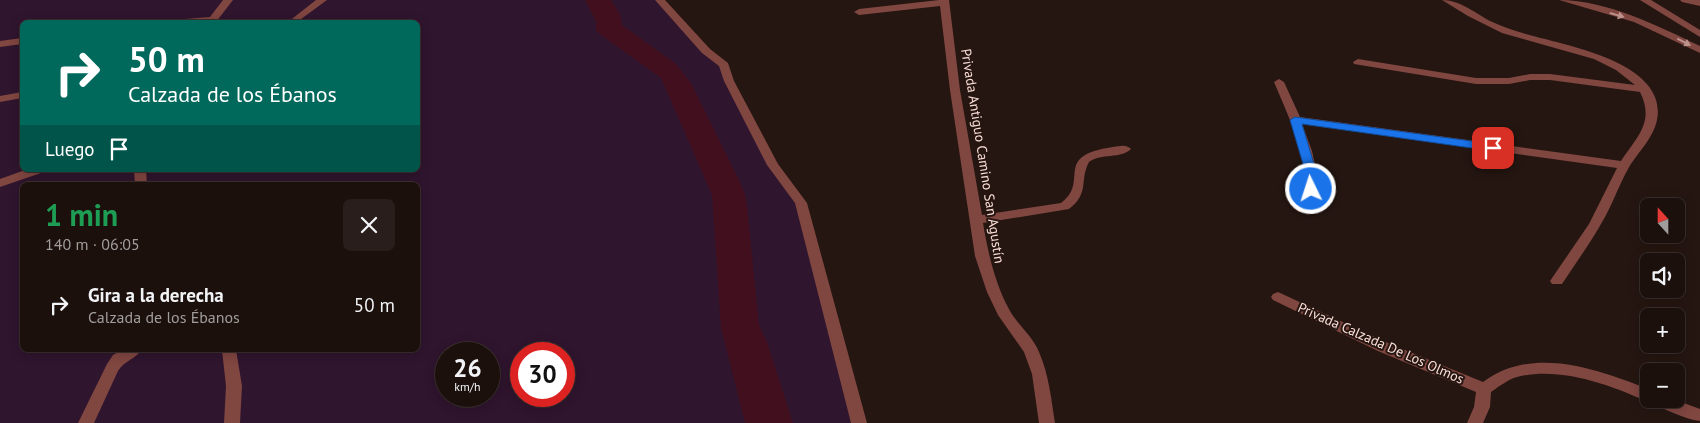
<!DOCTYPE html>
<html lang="es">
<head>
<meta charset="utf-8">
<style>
  body { margin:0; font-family:"PT Sans",sans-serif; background:#291e1b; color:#f1f3f6; height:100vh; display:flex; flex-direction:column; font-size:19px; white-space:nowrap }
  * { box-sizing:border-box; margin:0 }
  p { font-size:16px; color:#a09d9d }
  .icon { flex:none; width:28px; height:28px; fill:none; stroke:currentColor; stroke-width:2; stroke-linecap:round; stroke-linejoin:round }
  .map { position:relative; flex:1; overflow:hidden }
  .panel { position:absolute; left:20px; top:182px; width:400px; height:170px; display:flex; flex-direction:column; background:#1c100d; border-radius:8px; box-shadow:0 2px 12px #0003,0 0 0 1px #3a302e }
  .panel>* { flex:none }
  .banner { position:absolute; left:20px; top:20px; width:400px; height:152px; border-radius:8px; box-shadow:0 2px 12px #0003,0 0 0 1px #3a302e; background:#00695c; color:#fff; overflow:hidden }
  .needle { width:32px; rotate:339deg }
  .fabs { position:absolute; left:1640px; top:198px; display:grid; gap:10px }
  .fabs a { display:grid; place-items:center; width:45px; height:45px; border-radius:8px; background:#1c100d; box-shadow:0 2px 12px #0003,0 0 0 1px #3a302e; font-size:25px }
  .speed { position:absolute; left:435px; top:342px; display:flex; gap:10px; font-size:25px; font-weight:700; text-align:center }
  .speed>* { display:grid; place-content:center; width:65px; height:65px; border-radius:50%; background:#1c100d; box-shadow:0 2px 12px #0003,0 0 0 1px #3a302e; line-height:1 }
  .speed small { font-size:12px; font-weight:400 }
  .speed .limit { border:8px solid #d22; background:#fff; color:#111 }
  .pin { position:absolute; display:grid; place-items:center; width:42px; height:42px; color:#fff; margin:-21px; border-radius:10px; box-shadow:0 2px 8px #0006 }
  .me { position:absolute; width:55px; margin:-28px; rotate:356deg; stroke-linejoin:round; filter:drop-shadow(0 0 4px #0008) }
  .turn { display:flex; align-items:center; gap:18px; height:105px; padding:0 25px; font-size:22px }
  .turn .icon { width:65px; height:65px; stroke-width:2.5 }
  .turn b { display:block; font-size:35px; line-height:42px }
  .then { display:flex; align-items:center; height:48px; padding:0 25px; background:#0003; gap:10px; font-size:19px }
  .round { display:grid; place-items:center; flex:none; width:52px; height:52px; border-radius:8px; background:#291e1b }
  .summary { display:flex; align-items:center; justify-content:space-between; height:85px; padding:0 25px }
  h1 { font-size:30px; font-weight:800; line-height:38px; color:#1e9e55 }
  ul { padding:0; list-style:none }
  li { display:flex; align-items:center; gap:15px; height:75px; padding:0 25px }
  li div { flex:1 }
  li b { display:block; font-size:19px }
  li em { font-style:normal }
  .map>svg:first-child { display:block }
</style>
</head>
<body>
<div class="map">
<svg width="1700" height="423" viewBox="0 0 1700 423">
  <rect width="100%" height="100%" fill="#251611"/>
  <!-- green -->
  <path fill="#2f152e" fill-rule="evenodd" d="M0,0H657L724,65L729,81L801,203L859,423H0ZM22,22H418V170H22ZM22,185H418V350H22ZM446,354H489V396H446ZM521,354H564V396H521Z"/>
  <!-- water -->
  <path fill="#410f1e" d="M585,0H611L620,14L622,25L676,64L691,83L739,180L745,194L747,206L759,325L767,342L793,423H745L721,328L712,195L661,78L601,35L596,30V21Z"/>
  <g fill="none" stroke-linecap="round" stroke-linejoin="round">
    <!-- minor -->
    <path fill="#804640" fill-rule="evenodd" d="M223,0H233L216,22H180L185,19L210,17Z
      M316,0H327L297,22H288Z
      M655,0H665L710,49L728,63L734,81L778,164L807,203L867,423H851L795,203L767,165L724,81L719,66L702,53Z
      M939,0H949L960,90L982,215L1061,203C1091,181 1051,156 1113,147C1120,146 1126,144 1131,149C1121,159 1101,153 1089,162C1079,181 1090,193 1069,209L983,223C988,253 995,284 1010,311C1018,325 1033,337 1039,352C1049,375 1051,398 1055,423H1039L1032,374L1024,352L998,315L987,292L975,256L950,90L940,6L859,15L854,12L859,9Z
      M1442,0C1460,0 1475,13 1490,21C1505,28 1521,33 1537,37C1574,47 1668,65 1657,120C1653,139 1637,153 1628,169C1618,187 1612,206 1601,224C1589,245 1575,264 1562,284H1552L1550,281L1589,224L1617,168L1302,124L1312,151L1318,178L1316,191L1303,211L1299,212L1293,208C1297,202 1303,195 1305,188C1311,163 1284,106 1274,82L1279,79L1284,82L1300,117L1621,161C1637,137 1655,122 1640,92L1550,80H1530L1509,84H1476L1354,64L1353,62L1358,59L1476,78H1509L1530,74H1550L1635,85L1616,70L1594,59L1502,33L1468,16Z
      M1559,0C1607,0 1658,26 1700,46V53L1634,22Z
      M1640,0H1651L1700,30V37Z
      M1680,0H1700V6L1682,2Z
      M22,38V44L0,47V41Z
      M22,92V98L0,102V96Z
      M25,170H43L41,173L0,187V179Z
      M134,170H146L147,185H135Z
      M1278,292L1388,343L1483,382C1533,345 1596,369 1649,389V399H1673L1700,409V421C1684,419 1665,409 1650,403C1614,386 1563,367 1521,376C1510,378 1501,385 1491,392L1490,407L1483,423H1467L1474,407L1476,392L1378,351L1273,300L1271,297L1273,294Z
      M122,350H141C136,359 125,360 118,371L94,423H78L107,364L113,355Z
      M222,350H236L242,386L240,423H224L226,386Z"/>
  </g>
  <!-- one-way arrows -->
  <defs><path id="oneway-solid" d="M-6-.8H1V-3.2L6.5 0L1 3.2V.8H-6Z" transform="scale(1.25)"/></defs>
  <g fill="#be928c">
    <use href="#oneway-solid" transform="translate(1617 15) rotate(16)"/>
    <use href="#oneway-solid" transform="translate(1684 42) rotate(27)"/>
  </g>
  <!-- route -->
  <path fill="#1a73e8" stroke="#114b97" d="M1295,117L1493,144L1499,148L1493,151L1302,124L1317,174L1316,189L1311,192L1305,189L1306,174L1290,120Z"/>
  <g text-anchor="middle" stroke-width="4" stroke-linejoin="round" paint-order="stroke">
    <!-- street labels -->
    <g font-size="14" fill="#fcded8" stroke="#251611">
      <text transform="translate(983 156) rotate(81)" y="5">Privada Antiguo Camino San Agustín</text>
      <text transform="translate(1381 343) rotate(24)" y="5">Privada Calzada De Los Olmos</text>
    </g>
  </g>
</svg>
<div class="fabs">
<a><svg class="needle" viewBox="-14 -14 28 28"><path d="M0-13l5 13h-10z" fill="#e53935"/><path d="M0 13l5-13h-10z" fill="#a09d9d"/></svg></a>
<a><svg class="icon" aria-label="sound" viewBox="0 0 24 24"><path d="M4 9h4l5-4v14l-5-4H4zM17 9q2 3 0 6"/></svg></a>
<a>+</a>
<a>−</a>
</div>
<div class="speed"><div>26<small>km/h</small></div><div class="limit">30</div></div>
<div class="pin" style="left:1493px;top:148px;background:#d93025"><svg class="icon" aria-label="arrive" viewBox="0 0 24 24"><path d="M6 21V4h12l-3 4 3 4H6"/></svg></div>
<svg class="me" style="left:1311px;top:189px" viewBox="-20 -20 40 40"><circle r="17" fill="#1a73e8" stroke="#fff" stroke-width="3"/><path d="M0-11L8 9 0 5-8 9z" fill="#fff"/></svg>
<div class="banner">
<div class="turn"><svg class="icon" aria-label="right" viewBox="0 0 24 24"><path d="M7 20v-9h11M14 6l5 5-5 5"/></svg><div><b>50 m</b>Calzada de los Ébanos</div></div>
<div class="then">Luego<svg class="icon" aria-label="arrive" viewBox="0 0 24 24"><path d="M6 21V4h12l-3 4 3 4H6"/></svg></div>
</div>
<section class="panel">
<div class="summary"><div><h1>1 min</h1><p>140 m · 06:05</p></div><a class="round"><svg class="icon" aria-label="close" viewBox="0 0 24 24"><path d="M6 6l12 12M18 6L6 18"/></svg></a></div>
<ul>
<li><svg class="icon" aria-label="right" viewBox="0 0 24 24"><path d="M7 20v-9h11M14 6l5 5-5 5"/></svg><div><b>Gira a la derecha</b><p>Calzada de los Ébanos</p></div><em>50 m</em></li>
</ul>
</section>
</div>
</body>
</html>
